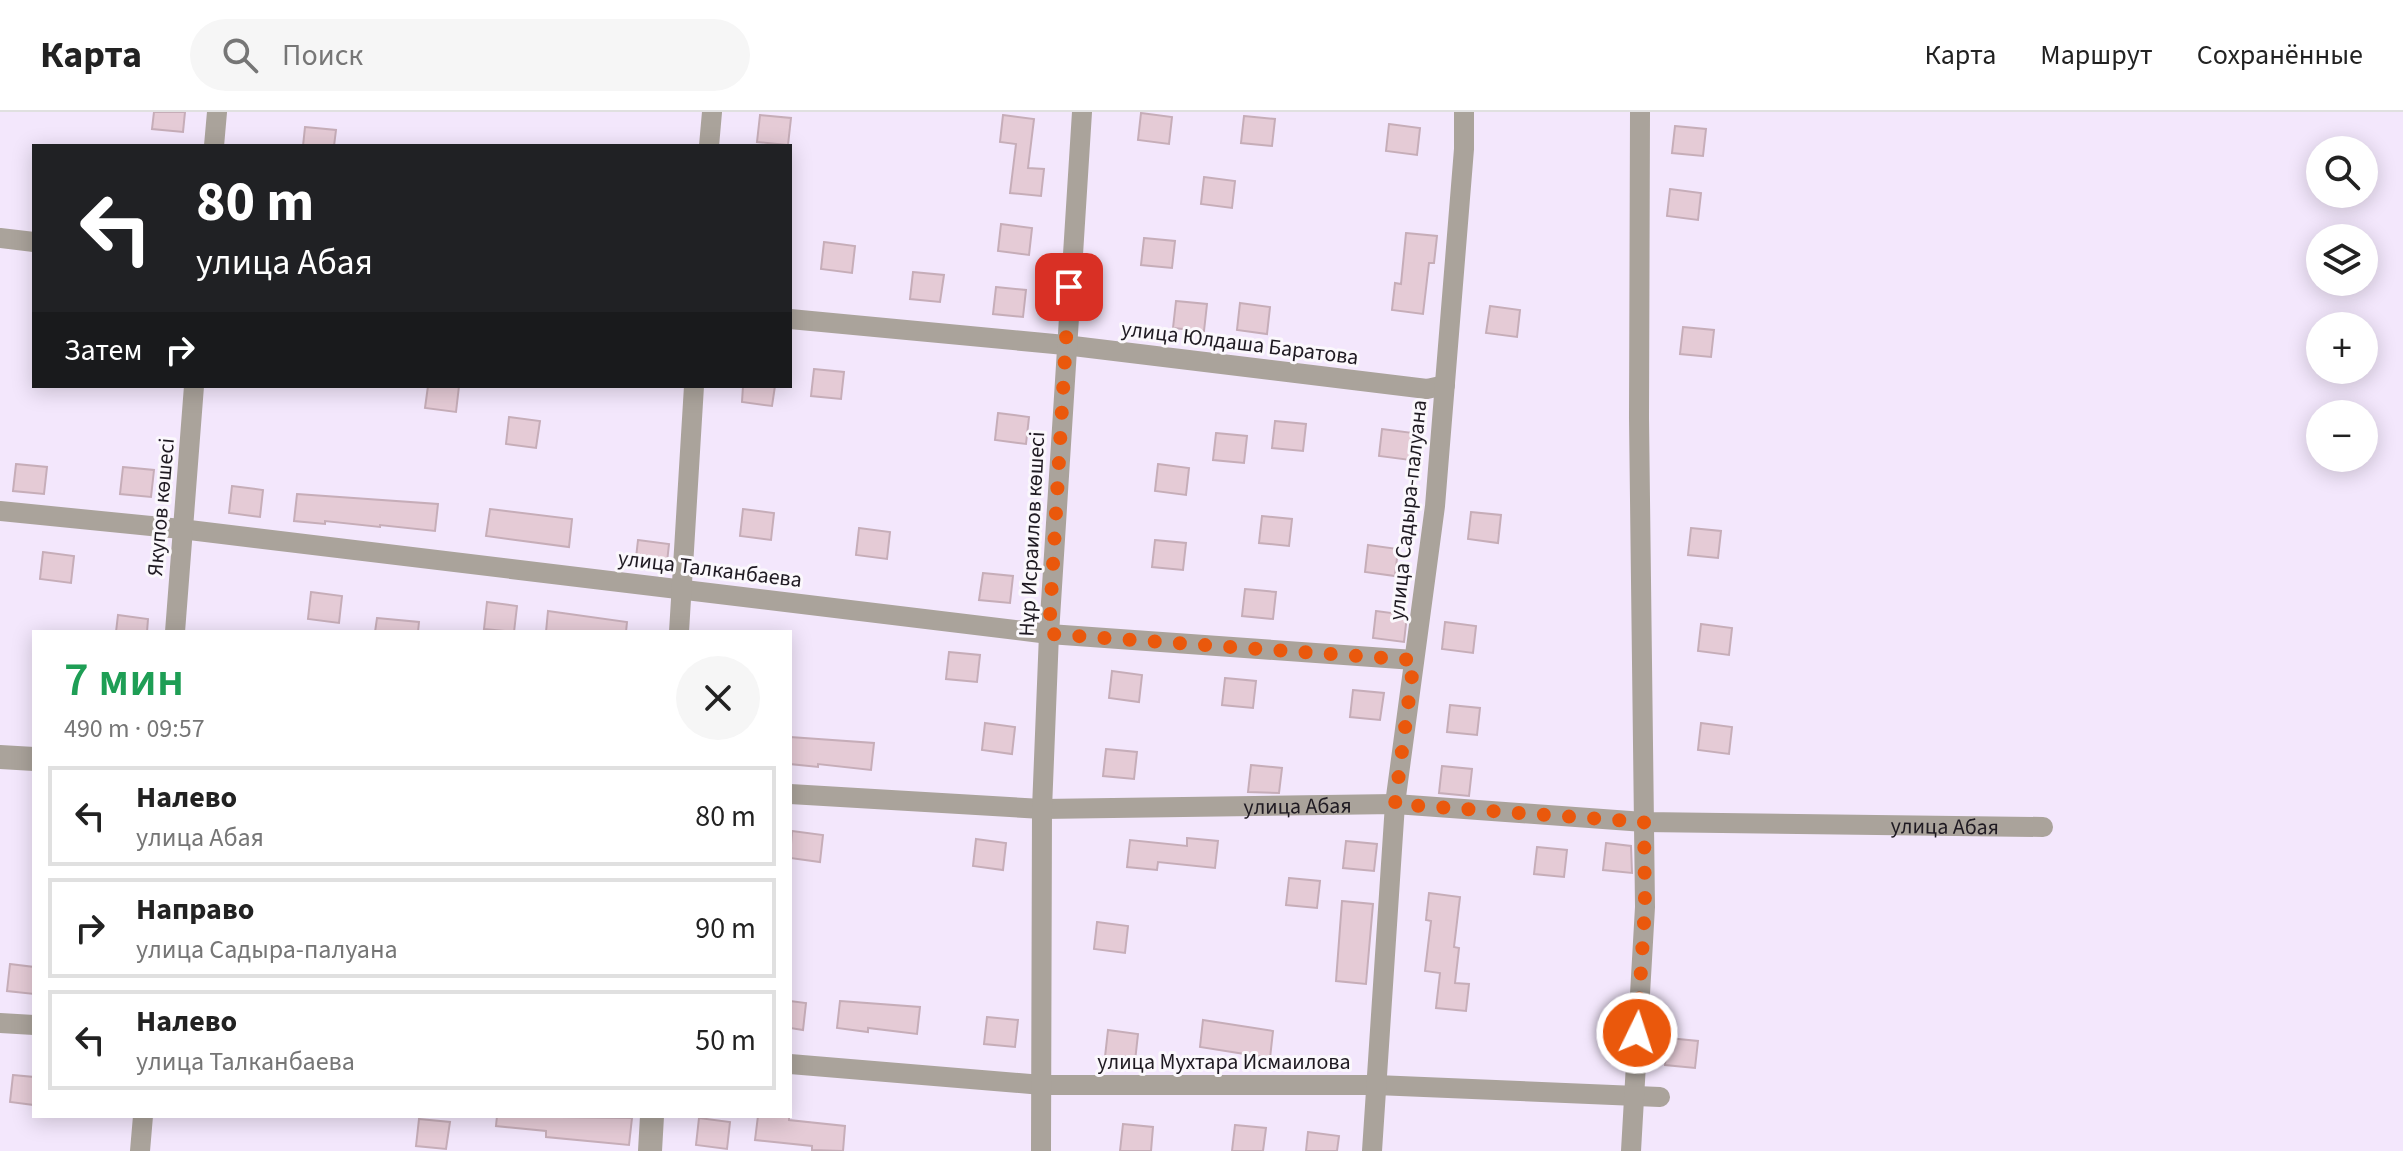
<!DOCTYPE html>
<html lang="ru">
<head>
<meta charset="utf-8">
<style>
  body { margin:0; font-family:"Source Sans 3",sans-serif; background:#f6f6f6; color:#222; height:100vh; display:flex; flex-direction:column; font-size:30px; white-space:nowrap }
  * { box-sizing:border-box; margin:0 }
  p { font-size:26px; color:#767676 }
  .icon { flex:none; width:44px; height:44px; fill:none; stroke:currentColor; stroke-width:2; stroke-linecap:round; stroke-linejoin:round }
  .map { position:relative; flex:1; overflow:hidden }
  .drawer { position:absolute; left:32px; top:518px; width:760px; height:488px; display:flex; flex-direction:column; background:#fff; border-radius:0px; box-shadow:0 4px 20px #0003 }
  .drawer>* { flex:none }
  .top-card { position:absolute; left:32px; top:32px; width:760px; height:244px; border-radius:0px; box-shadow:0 4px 20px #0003; background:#202124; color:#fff; overflow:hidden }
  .fabs { position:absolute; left:2306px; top:24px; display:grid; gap:16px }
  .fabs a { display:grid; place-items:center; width:72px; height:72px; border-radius:50%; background:#fff; box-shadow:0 4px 20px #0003; font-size:40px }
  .pin { position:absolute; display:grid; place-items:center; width:68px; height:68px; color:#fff; margin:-34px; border-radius:16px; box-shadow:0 4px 12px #0006 }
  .me { position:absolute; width:88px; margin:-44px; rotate:4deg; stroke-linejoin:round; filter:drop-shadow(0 0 6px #0008) }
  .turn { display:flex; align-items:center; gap:28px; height:168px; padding:0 32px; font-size:36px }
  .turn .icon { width:104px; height:104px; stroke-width:2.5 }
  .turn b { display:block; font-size:56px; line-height:68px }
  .then { display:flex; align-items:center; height:76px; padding:0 32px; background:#0003; gap:16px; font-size:30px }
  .round { display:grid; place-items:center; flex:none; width:84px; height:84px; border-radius:42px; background:#f6f6f6 }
  .overview { display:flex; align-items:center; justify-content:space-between; height:136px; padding:0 32px }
  h1 { font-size:48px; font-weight:600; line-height:60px; color:#1e9e55 }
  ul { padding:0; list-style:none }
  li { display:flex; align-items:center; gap:24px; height:100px; margin:0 16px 12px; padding:0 16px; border:4px solid #e0e0e0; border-radius:0px }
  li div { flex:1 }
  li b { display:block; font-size:30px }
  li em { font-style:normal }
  header { display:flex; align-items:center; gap:48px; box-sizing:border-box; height:112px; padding:0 40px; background:#fff; border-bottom:2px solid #e0e0e0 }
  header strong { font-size:38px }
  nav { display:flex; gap:44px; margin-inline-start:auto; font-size:28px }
  .search { width:560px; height:72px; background:#f6f6f6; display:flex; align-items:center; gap:20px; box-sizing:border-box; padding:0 28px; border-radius:44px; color:#767676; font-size:30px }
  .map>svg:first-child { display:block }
</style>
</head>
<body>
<header>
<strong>Карта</strong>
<div class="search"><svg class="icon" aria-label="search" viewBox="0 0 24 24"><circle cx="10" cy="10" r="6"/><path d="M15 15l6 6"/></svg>Поиск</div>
<nav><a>Карта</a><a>Маршрут</a><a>Сохранённые</a></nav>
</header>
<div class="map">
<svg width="2403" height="1039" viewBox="0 0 2403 1039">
  <rect width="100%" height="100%" fill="#f3e7fc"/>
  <!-- building -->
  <path fill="#e5cbd6" stroke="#c6adb8" stroke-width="2" d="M154,0H185L183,20L152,17Z
    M1141,1L1172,5L1169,32L1138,28Z
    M760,3L791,6L788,33L757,30Z
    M1003,3L1034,7L1028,56L1044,57L1041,84L1010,81L1016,32L1000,30Z
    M1244,4L1275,7L1272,34L1241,31Z
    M1389,12L1420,16L1417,43L1386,39Z
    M1675,14L1706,17L1703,44L1672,41Z
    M305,15L336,18L334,34H303Z
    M1204,65L1235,69L1232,96L1201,92Z
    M1670,77L1701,81L1698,108L1667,104Z
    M1001,112L1032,116L1029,143L998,139Z
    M1406,121L1437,124L1434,151H1429L1423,202L1392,198L1395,171L1401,172Z
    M1144,126L1175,129L1172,156L1141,153Z
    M824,130L855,134L852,161L821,157Z
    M913,160L944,163L940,190L910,187Z
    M996,175L1026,178L1023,205L993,202Z
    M1176,189L1207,192L1204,219L1173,216Z
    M1240,191L1270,195L1267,222L1237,218Z
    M1490,194L1520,198L1517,225L1486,221Z
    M1683,215L1714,218L1711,245L1680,242Z
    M814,257L844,260L841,287L811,284Z
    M428,274H459L456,300L425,296Z
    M743,274H775L772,294L742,290Z
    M998,301L1029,305L1026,332L995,328Z
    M509,305L540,309L536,336L506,332Z
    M1275,309L1306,312L1303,339L1272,336Z
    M1382,317L1413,321L1410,348L1379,344Z
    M1216,321L1247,324L1244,351L1213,348Z
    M16,352L47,355L44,382L13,379Z
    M1158,352L1189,356L1186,383L1155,379Z
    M123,355L154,358L151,385L120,382Z
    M232,374L263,378L260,405L229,401Z
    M297,382L438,392L435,419L380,413V415L325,409V412L294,409Z
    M490,397L572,407L569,435L486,424Z
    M743,397L774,401L771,428L740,424Z
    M1471,400L1501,403L1498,431L1468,427Z
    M1262,404L1292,407L1289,434L1259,431Z
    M859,416L890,420L887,447L856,443Z
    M1691,416L1721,419L1718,446L1688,443Z
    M638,428L669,432L666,459L635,455Z
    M1155,428L1186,431L1183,458L1152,455Z
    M1368,433L1398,437L1395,464L1365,460Z
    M43,440L74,444L71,471L40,467Z
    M983,461L1013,464L1010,491L979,488Z
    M1245,477L1276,480L1273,507L1242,504Z
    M311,480L342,484L339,511L308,507Z
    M487,490L517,494L514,520L484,517Z
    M548,499L627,510L626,520H546Z
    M1376,499L1407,503L1404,530L1373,526Z
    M118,503L148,507L147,520H116Z
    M377,506L419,510L418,520H375Z
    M1445,510L1476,514L1473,541L1442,537Z
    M1701,512L1732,516L1729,543L1698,539Z
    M949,540L980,543L977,570L946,567Z
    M1112,559L1142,563L1139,590L1109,586Z
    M1225,566L1256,569L1253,596L1222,593Z
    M1353,578L1384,581L1380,608L1350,605Z
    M1450,593L1480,596L1477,623L1447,620Z
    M985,611L1015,615L1012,642L982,638Z
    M1701,611L1732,615L1729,642L1698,638Z
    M790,625L874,631L871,658L818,652V655L790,652Z
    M1106,637L1137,640L1134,667L1103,664Z
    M1251,653L1282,656L1279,681L1248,680Z
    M1442,654L1472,657L1469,684L1439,681Z
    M792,719L823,723L820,750L790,746Z
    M1187,726L1218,729L1215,756L1158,750L1157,758L1127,755L1130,728L1187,734Z
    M976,727L1006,731L1003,758L973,754Z
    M1346,729L1377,732L1374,759L1343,756Z
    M1606,731L1631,734L1632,761L1603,758Z
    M1537,735L1567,738L1564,765L1534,762Z
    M1289,766L1320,769L1317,796L1286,793Z
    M1429,781L1460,785L1454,835L1459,836L1455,871L1469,872L1466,899L1436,896L1440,861L1425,859L1431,809L1426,808Z
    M1342,789L1373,792L1366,872L1336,869Z
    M1097,810L1128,814L1125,841L1094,837Z
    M10,852L34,855V882L7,879Z
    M790,889L806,891L803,918L790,916Z
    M840,889L920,895L917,922L868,916V920L837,916Z
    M987,905L1018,908L1015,935L984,932Z
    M1203,908L1273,919L1270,946L1200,935Z
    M1108,918L1138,922L1135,949L1105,945Z
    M1668,926L1698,929L1695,956L1665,953Z
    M13,963L34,965V993L10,990Z
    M497,1004L632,1006L629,1033L546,1025V1019L496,1014Z
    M758,1004H789V1008L845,1014L843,1039L812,1038V1034L755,1028Z
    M699,1006L730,1010L727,1037L696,1033Z
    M419,1007L450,1010L446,1037L416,1034Z
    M1123,1012L1153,1015L1151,1039H1120Z
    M1235,1013L1266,1016L1263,1039H1232Z
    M1308,1020L1339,1024L1337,1039H1306Z"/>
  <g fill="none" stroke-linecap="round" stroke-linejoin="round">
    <!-- minor -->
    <g stroke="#aaa39b" stroke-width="20">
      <path d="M214,34L217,0"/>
      <path d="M709,34L712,0"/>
      <path d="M0,126L34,130"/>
      <path d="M790,207L1065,233L1427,277L1445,273"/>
      <path d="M0,399L181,417L1049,522L1414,548"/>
      <path d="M175,520L194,274"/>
      <path d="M679,520L694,274"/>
      <path id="s1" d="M790,682L1042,697L1395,692L1644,710L2043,715"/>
      <path d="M0,911L34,913"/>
      <path d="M790,952L1042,973H1376L1660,985"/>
      <path d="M140,1039L143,1004"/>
      <path d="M1041,1039L1042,697L1049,522L1082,0"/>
      <path d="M1372,1039L1395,692L1435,394L1464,37V0"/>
      <path d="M1631,1039L1645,795L1639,306L1640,0"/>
    </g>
    <!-- tertiary -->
    <path stroke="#aaa39b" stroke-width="24" d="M0,645L34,647
      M650,1039L652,1004"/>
  </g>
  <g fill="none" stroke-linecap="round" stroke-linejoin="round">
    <!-- route -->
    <path stroke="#ea580c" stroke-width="14" stroke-dasharray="0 25.2" d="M1069,175L1049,522L1414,548L1395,692L1644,710L1645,795L1637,921"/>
  </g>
  <g text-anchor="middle" stroke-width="6" stroke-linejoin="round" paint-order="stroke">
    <!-- street labels -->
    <g font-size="22" fill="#1f1a22" stroke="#fbf8fc">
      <text transform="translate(1240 230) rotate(7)" y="8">улица Юлдаша Баратова</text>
      <text transform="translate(160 395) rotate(-85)" y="8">Якупов көшесі</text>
      <text transform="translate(1407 398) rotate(-84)" y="8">улица Садыра-палуана</text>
      <text transform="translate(1031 422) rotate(-87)" y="8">Нұр Исраилов көшесі</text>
      <text transform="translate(710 456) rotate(7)" y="8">улица Талканбаева</text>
      <text dy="8" stroke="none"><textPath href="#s1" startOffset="508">улица Абая</textPath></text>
      <text dy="8" stroke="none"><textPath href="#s1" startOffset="1156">улица Абая</textPath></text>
      <text x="1224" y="957">улица Мухтара Исмаилова</text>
    </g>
  </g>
</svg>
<div class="fabs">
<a><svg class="icon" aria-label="search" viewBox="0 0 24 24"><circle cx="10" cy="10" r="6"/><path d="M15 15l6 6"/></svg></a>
<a><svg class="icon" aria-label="layers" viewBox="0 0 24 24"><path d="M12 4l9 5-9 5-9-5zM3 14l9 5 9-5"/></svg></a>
<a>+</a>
<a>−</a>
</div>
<div class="pin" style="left:1069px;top:175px;background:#d93025"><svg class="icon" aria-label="arrive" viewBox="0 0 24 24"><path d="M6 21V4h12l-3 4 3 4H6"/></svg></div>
<svg class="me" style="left:1637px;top:921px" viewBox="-20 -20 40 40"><circle r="17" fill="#ea580c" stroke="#fff" stroke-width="3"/><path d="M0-11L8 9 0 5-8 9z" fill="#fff"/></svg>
<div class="top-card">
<div class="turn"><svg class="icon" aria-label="left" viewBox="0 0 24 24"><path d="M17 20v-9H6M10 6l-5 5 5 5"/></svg><div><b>80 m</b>улица Абая</div></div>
<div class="then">Затем<svg class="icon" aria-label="right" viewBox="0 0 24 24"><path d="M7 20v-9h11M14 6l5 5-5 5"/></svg></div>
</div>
<section class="drawer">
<div class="overview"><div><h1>7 мин</h1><p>490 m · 09:57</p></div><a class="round"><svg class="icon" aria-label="close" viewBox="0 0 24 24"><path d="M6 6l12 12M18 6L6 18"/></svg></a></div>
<ul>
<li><svg class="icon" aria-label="left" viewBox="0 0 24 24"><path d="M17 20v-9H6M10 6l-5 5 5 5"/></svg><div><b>Налево</b><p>улица Абая</p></div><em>80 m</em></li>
<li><svg class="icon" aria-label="right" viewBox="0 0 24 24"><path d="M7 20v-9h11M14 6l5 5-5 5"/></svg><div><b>Направо</b><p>улица Садыра-палуана</p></div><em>90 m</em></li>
<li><svg class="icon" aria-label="left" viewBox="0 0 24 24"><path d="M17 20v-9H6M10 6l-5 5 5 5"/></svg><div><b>Налево</b><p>улица Талканбаева</p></div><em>50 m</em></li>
</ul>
</section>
</div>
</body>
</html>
